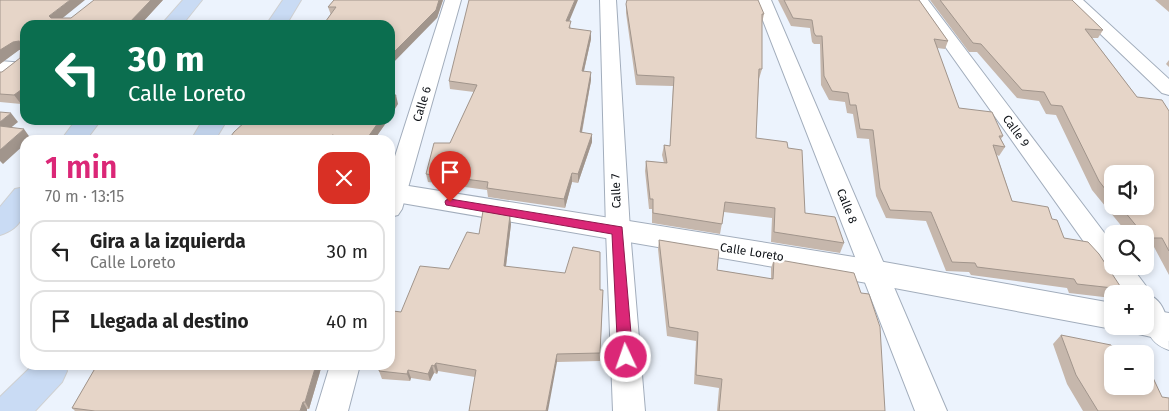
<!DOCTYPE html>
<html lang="es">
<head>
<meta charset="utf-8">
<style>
  body { margin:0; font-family:"Fira Sans",sans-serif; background:#f2f2f2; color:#222; height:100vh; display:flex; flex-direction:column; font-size:19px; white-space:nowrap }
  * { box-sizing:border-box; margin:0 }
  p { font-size:16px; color:#767676 }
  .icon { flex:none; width:28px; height:28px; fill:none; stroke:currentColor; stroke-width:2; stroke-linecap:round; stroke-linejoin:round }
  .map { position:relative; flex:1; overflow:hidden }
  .details { position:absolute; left:20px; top:135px; width:375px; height:235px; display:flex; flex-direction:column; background:#fff; border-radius:15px; box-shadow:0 2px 8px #0003 }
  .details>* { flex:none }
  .guide { position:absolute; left:20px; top:20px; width:375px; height:105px; border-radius:15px; box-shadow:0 2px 8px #0003; background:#0b6e4f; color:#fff; overflow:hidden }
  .fabs { position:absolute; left:1104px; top:165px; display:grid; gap:10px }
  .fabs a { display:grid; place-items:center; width:50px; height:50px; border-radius:10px; background:#fff; box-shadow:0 2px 8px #0003; font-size:25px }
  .pin { position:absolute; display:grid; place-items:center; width:42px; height:42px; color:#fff; margin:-51px -21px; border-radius:50% 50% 50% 0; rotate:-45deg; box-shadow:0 0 5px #0007 }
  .pin .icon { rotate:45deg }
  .me { position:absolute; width:55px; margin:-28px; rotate:357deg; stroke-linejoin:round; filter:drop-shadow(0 0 4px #0008) }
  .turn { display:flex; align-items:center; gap:18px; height:105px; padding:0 25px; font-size:22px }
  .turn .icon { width:65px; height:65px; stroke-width:2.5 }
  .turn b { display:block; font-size:35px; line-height:42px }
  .round { display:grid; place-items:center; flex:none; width:52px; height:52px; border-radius:15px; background:#f2f2f2 }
  .overview { display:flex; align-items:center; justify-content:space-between; height:85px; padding:0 25px }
  h1 { font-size:30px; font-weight:600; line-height:38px; color:#db2777 }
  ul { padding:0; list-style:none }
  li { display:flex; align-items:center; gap:15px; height:62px; margin:0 10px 8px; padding:0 15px; border:2px solid #e0e0e0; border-radius:15px }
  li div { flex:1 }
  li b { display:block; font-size:19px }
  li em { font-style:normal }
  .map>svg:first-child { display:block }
</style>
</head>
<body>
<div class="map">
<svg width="1169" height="411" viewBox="0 0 1169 411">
  <rect width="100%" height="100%" fill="#ecf3fd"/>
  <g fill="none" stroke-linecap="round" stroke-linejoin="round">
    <defs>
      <path id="street" d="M445,0H461L402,209L398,215L390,217V172Z
        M600,0H616L630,230L645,411H613L606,230Z
        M755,0H771L947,411H915Z
        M912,0H928L1112,243V266H1131L1146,286L1149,295C1169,303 1169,331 1169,350C1142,341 1145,318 1145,294H1121Z
        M1065,0H1083L1169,79V95L1162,93Z
        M0,61L25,63V75L0,73Z
        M330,365H360L348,411H316Z"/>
      <path id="secondary" d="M390,183L873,260L1112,303V326H1121L1112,329L873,284L390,201Z
        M1145,309L1169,313V341L1134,333L1130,326H1145Z"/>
      <path id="primary" d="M183,0H202L182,25H161Z
        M283,0H301L286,25H266Z
        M76,120H101L86,140H61Z
        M203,120H227L215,140H191Z
        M25,187C25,210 26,227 0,235V207L15,189Z
        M33,365H64L67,371L62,382L35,411H0V397Z"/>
    </defs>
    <!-- street casing -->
    <use href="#street" stroke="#a2adbc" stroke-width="2"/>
    <!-- secondary casing -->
    <use href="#secondary" stroke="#a2adbc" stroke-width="2"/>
    <!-- primary casing -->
    <use href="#primary" stroke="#cfd0d1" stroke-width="2"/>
    <!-- street -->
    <use href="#street" fill="#fff" fill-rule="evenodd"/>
    <!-- secondary -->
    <use href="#secondary" fill="#fff" fill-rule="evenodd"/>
    <!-- primary -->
    <use href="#primary" fill="#c9dbf4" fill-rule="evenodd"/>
  </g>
  <!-- wall -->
  <path fill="#c6b7ac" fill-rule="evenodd" d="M0,0L62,18H71L163,0L140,25H25V101L21,104L0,102V72H2L20,58V50H19L0,64Z
    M334,0H443L437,18L331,15L328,7Z
    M778,0H919L948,41L945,49L937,48L959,108L1003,136L1001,139L1005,147L999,156L997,155L1012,201L1052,219L1064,238L1122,289L1118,294H1112V298L1069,293L1067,288L971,275L969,272L946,271L926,221L886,218L876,196L869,139L857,138L853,114L847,113L845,102L829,100L821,85L820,44H814L812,42L810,28L791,26Z
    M930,0H1072L1103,30L1098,38H1092L1137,97L1169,111V275L1154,247H1145V234H1128L1092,190L1056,115L1046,114L1039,101L1017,98L977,52H969ZM1112,174L1145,206H1112Z
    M1155,0H1169V12Z
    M626,4L764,14L762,23V69L759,79V78L756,138L788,148L805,213L844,243L840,253L771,242L772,218L724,212L720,234L652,223V209H649L645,171L646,161L664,163L662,155L664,145L670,146L673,86L636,85L626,13Z
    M569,21L571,29L591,39L584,71L591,80L582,133L592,142L578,183L572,182L565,208L488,197L487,190L428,182L426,174L450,143L474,92L450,89L449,81Z
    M1169,60V67L1166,64Z
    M247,120H388L374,140H228Z
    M511,224L506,266L603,290L600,361L557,362L475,377L438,371L437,374L434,373L430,381L411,378L410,381L382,379L379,371L401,312L449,269L479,234Z
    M659,240L717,270L771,279V268L774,259L885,411H717L719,388L694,384L696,341L667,336L658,249Z
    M1061,335L1114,353L1162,397L1169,411H1083L1067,384L1053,344Z
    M97,365H322L309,409H307V411H75L72,408Z"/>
  <!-- shaded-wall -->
  <path fill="#a1958c" d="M70,0H85L54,25L49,16Z
    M151,0H163L140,25H127Z
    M439,0H443L437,18L390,66V56Z
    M575,0H578L566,29V21Z
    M591,31V39L582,79V71Z
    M19,41L25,49L19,50L0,64V50L13,42Z
    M591,72V80L580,141V132Z
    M25,87V101L21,104L14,95Z
    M396,95L398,104L390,117V105Z
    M11,113L18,122L3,134L0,131V122Z
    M380,120H388L374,140H366Z
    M24,129L31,139L29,140H25V144L3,164L0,161V150Z
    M592,134V142L578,183V174Z
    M332,135L334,140H328Z
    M572,173V182L565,208L564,199Z
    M510,215L511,224L505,274L504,266Z
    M557,354V362L548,411H546Z
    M436,363L438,371L437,374L434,366Z
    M316,365H322L309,409L305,402Z
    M432,365L434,373L430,381L428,374Z
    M408,370L411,378L410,381L407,374Z
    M303,402L307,409V411H300Z"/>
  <!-- building -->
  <path fill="#e6d5c8" stroke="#a1958c" d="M0,0H70L49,16L51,18H71L94,0H151L127,25H25V87L14,95L0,94V72H2L20,58L21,42L19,41L13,42L0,50Z
    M334,0H439L436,10L390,56V25H323L336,7H328Z
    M469,0H575L566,21H571L569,28L591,31L582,71L591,72L580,132L592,134L578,174L572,173L564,199L487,188L488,182L426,174L434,143H450L477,85L449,81Z
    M627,0H758L764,14H762V69H759L756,138L787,142L788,148L802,150L805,213L835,217L844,243L774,232L775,208L725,202L722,224L653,213V199H650L646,161L667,163L664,145L670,146L674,77L637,75L626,4Z
    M784,0H919L948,41L934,39L959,108L992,112L1003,136H999L1005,147L993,145L1012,201L1048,207L1052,219L1057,220L1064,238L1088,242L1099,254L1122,289L1077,284L1074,279L977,267L975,263L952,262L931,212L890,210L880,188L873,130L860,129L856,105H850L848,93L832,91L824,76L822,36H816L814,33L812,20L793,18Z
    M940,0H1072L1103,30L1085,29L1137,97L1162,100L1169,111V251L1162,238H1147L1145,236V234H1143L1120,206H1145V174H1112V198L1099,181L1062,106L1051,105L1044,92L1022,90L981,44L973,43Z
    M390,95H396L390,105Z
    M0,112L11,113L0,122Z
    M247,120H380L366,140H355L332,135L328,140H228L234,132Z
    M0,126L24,129L0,150Z
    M483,211L510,215L504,266L565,273L573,247L600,252V290H603L600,353L557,354L546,411H469L476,370L436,363L434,366L432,365L428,374L408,370L407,374L379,371L380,365H390V324L393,311L401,312L420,266L449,269L467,232L479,234Z
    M659,240L719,250L717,270L773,279L774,259L854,273L861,293L869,294L880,327L885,411H719L722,379L696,375L698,332L669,327Z
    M1061,335L1111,345L1114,353L1118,354H1112V386H1145V365H1147L1162,397L1169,398V411H1098L1076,375Z
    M97,365H316L305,402H303L300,411H95L72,408Z"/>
  <!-- route -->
  <path fill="#db2777" stroke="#8e194d" d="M450,199L622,227L633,357L630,361L626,363L621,361L618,357L612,234L446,205L445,202L446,200Z"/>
  <g text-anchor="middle" stroke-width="5" stroke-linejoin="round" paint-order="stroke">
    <!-- street labels -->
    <g font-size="12" fill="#101419" stroke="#fff">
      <text transform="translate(422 104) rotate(-73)" y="4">Calle 6</text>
      <text transform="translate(1016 131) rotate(54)" y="4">Calle 9</text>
      <text transform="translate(616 191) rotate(-92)" y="4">Calle 7</text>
      <text transform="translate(847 206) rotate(68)" y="4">Calle 8</text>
      <text transform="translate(752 252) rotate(9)" y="4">Calle Loreto</text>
    </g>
  </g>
</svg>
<div class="fabs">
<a><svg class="icon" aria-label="sound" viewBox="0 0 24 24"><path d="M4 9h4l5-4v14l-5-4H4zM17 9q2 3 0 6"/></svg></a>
<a><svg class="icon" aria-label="search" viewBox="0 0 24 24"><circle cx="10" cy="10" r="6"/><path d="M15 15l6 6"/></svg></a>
<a>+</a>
<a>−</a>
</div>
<div class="pin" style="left:450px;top:202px;background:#d93025"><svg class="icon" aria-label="arrive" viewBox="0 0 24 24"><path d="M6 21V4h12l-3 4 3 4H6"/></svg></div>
<svg class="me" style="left:626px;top:357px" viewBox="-20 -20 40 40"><circle r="17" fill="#db2777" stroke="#fff" stroke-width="3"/><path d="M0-11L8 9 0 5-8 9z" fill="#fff"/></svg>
<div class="guide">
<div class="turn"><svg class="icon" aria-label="left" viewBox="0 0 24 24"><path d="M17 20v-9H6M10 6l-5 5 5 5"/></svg><div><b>30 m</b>Calle Loreto</div></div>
</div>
<section class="details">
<div class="overview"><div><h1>1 min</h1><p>70 m · 13:15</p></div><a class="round" style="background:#d93025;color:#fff"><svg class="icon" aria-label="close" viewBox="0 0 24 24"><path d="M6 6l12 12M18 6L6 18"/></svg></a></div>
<ul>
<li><svg class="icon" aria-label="left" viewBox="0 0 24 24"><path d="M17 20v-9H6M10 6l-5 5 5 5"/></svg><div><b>Gira a la izquierda</b><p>Calle Loreto</p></div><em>30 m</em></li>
<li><svg class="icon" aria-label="arrive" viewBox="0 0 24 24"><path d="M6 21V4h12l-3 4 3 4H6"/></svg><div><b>Llegada al destino</b></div><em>40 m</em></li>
</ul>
</section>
</div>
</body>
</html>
